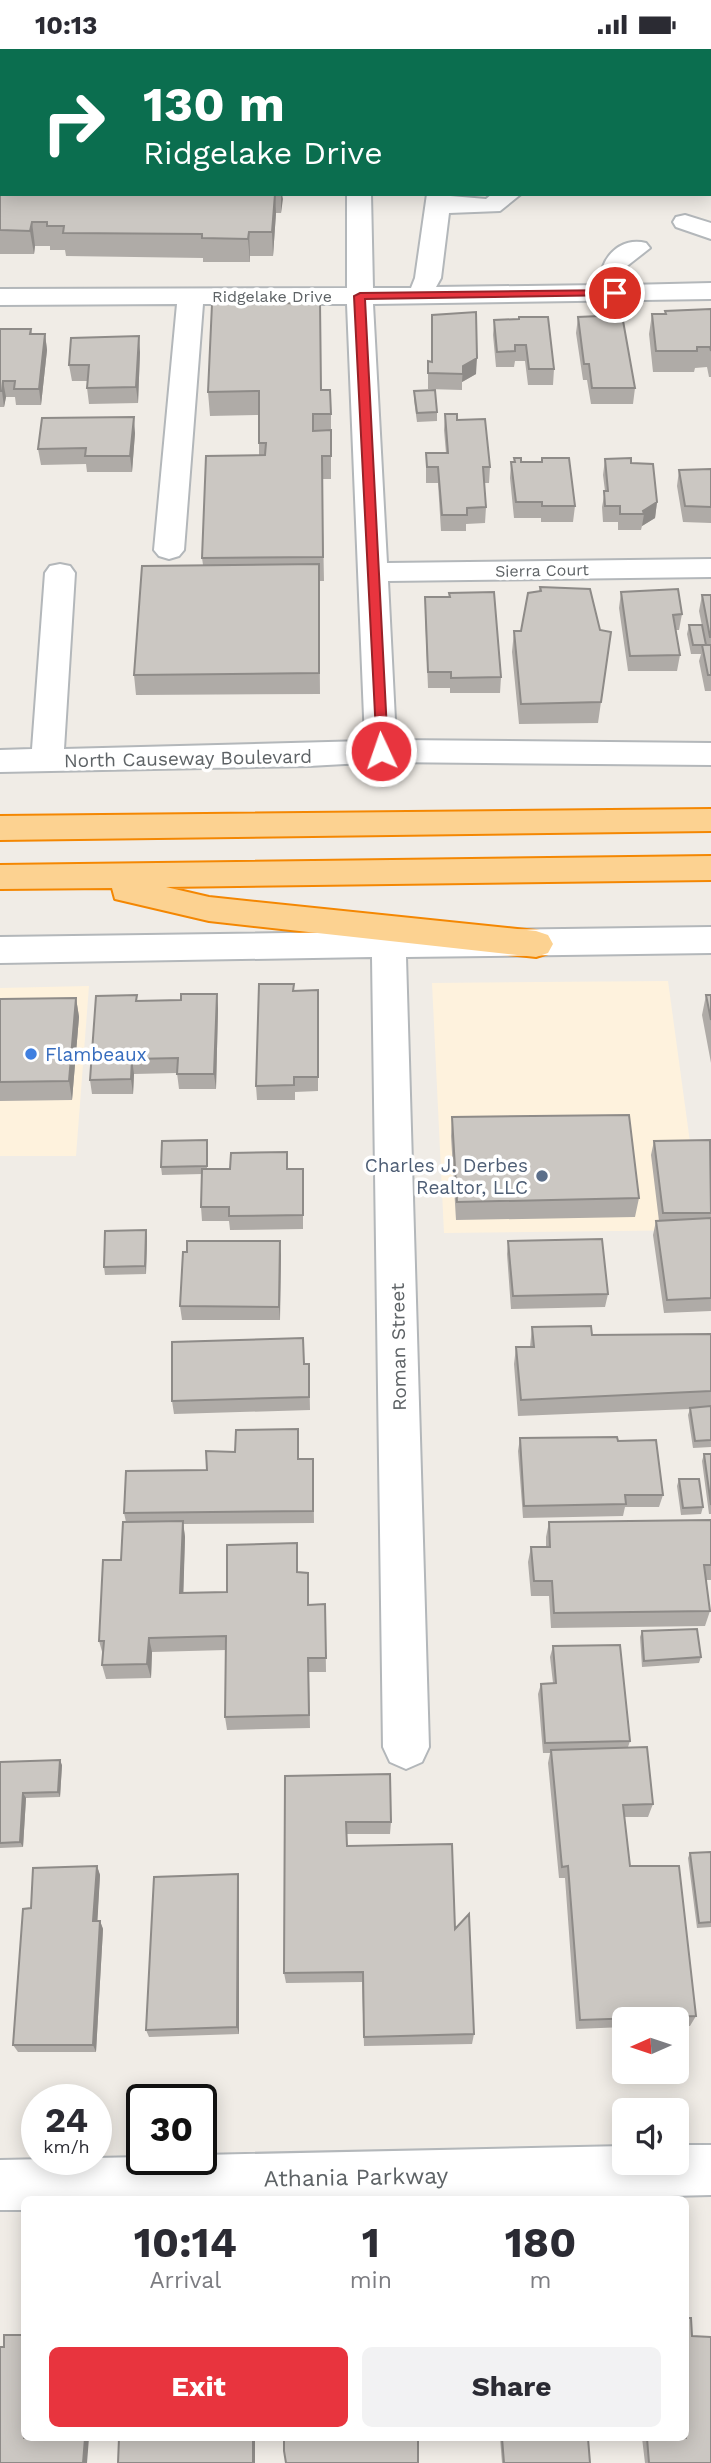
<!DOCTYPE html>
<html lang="en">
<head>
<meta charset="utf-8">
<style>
  body { margin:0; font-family:"Work Sans",sans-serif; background:#f2f2f3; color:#2b2b33; height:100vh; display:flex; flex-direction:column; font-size:26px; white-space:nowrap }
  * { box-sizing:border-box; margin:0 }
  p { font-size:23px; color:#7c7c81 }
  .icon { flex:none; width:38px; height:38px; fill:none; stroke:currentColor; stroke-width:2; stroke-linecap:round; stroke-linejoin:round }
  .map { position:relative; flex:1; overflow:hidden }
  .drawer { position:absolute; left:21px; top:2147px; width:668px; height:245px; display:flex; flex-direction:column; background:#fff; border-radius:10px; box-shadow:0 4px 18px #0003 }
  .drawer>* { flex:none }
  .guide { position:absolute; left:0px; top:0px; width:712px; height:147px; box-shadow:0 4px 18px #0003; background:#0b6e4f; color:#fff; overflow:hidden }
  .needle { width:46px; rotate:267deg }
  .buttons { position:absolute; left:612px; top:1958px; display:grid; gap:14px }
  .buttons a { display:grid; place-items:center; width:77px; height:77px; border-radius:10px; background:#fff; box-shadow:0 4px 18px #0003; font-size:35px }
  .speed { position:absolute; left:21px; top:2035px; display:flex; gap:14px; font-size:35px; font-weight:700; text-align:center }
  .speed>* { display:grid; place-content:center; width:91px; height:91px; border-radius:50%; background:#fff; box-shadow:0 4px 18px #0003; line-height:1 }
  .speed small { font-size:18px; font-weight:400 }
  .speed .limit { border:4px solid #111; border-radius:10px; background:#fff; color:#111 }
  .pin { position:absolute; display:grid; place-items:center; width:60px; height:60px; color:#fff; margin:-30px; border:4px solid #fff; border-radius:50%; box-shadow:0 2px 7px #0007 }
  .me { position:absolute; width:77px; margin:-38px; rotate:357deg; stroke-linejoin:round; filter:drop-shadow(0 0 5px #0008) }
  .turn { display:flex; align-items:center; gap:24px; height:147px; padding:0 28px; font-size:32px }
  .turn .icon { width:91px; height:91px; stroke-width:2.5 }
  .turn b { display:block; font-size:49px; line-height:60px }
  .eta { display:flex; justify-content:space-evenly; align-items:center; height:119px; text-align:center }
  .eta b { font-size:42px; font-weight:700; line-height:49px }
  .cta { display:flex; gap:14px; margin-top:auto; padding:14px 28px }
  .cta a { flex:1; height:80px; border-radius:10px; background:#e8343e; color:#fff; font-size:28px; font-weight:700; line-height:80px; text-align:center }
  .cta a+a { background:#f2f2f3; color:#2b2b33 }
  .status { display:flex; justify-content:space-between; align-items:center; height:49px; padding:0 35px; background:#fff; direction:ltr }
  .status svg { height:19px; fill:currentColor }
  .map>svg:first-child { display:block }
</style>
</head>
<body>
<div class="status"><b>10:13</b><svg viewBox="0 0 49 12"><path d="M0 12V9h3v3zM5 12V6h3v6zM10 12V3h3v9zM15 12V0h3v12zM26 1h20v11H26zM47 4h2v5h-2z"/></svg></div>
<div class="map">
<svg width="711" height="2414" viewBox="0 0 711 2414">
  <rect width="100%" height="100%" fill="#f0ece6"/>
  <!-- commercial -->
  <path fill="#fef2dd" d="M668,932L702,1181L444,1184L432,934Z
    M89,937L76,1107H0V939Z"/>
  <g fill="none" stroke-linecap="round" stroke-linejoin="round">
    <defs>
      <path id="minor" d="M180,0H204L205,2H181Z
        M281,0H303L304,2H282Z
        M627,0H652L653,2H628Z
        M710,26H711V40H710Z
        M347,145H371L373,239H411L415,229L427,145L486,150L492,145H521L500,162L449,164L441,229L436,238L601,236C598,210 620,187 646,194L650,199L627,217V236L711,234V250L373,255L387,514L711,510V528L388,532L396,691L711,694V716L381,713L309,717L0,723V701L32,700L45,524L50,517L60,515L70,517L75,524L64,700L365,692L347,255H203L184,501L179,507L169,510L159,507L154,501L177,255L0,256V240L347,239Z
        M685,166L711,174V190L676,178L673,173L676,168Z
        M711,878V904L406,908L429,1698L422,1713L406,1720L390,1713L383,1698L372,908L0,914V888Z
        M677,2096H711V2146L505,2151H24V2161H0V2111L142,2108V2110H201V2106L625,2097V2114H677Z"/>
      <path id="major" d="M547,0H572L573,2H548Z
        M710,57H711V71H710Z"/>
      <path id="highway" d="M711,760V782L0,791V767Z
        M711,807V831L166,838L209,848L536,882L548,886L553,895L548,904L536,908L209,872L115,850L112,839L0,840V816Z"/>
    </defs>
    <!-- minor casing -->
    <use href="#minor" stroke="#b3b7ba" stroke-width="4"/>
    <!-- major casing -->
    <use href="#major" stroke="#f0b45e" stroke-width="4"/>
    <!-- highway casing -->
    <use href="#highway" stroke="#f48702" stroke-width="4"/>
    <!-- minor -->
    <use href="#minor" fill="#fff" fill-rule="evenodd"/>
    <!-- major -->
    <use href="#major" fill="#fee6ad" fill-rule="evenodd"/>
    <!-- highway -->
    <use href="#highway" fill="#fcd291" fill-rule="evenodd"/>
  </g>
  <!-- wall -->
  <path fill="#afaba7" d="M31,0H130V2H32Z
    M0,114L2,145H282L281,164H276L273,207H250V213H203V209L66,207L65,201H50V197H35L34,205H0Z
    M711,260V328H709L707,318L695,319L694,323H653L649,285L652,265H665V262Z
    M578,268L635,339L633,355H591L587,331H583L576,284Z
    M519,270L554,320L553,336H528L525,312H515L514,318H496L493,286L494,271Z
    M0,280H31L32,285H45L47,301L41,356H16L15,348H6L4,358H0Z
    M140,303L138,354L89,355L87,339L88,332H72L69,316Z
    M428,312L476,325L462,333V341L428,340Z
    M321,341L331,365V430H322L324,532H319L320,645L136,646L134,626L203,516L202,509L259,406V366L210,367L208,343Z
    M414,342L437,363V372L417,373L414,351Z
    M445,365L457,371L490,418L489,434H484L486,458L485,474L466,475V482H441L438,434H426V404H446L444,381Z
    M135,384L132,423H87L86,415L41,416L38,400Z
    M514,409L521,413L575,457L573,473H541V469H514L510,429L511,413H514Z
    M605,410L631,414L657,453L655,469L642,477L641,481H618V473H603L602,458L605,442L603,426Z
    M711,420V474L683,473L677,437L679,421Z
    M540,538L600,581L611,583L598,674L519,675L512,603L514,582H521L539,542Z
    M621,543L682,565L679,581H676L680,606L677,622H628L619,559Z
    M449,544L501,628L500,644H450V639H428L425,564V548H449Z
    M702,546H711V642H705L699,612L701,605H691L687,585L689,576L702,577L699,562Z
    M294,935V942L318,941V1042L295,1043V1051H257L256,1037Z
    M217,945L218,960L216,1040H179L177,1024L134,1025L133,1045H92L90,1031L137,946V952L181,951Z
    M706,946H711V1014L702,966Z
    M76,949L79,968L72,1051L0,1052V950Z
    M452,1068L639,1149L635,1168L456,1171L451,1087Z
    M711,1090V1262L664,1264L653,1186L656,1172H659L651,1106L654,1092H711Z
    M207,1091V1120H303V1180L230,1181L229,1172H202L201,1158L202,1125L162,1126L161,1118Z
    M146,1181L147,1188L146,1225L105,1226L104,1218Z
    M280,1192V1271H182L180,1257Z
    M508,1192L608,1245L605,1258L511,1260L507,1205Z
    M532,1278L592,1286L711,1285V1398L693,1399L688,1366L690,1360L518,1367L514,1315L516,1298H530Z
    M304,1315H309L310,1361L174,1365L172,1352Z
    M520,1389L618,1392L663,1446L659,1458H625L623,1467L523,1469L518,1402Z
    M704,1405H711V1465H709L702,1412Z
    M299,1410H313L314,1474L183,1475L185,1488L183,1543H227L298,1510V1524L309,1556L325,1555L326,1623H309L310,1679L227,1681L225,1668L226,1601L152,1603L151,1629L106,1630L102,1616L103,1606L99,1592L121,1511L126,1473L124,1464L207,1421Z
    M679,1430L703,1458L701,1465L681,1466L677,1437Z
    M711,1471V1531H706L710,1562L705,1577L551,1579L549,1547H531L528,1513L531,1498H546V1488L549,1473Z
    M642,1582L701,1608L699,1614L642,1618L640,1588Z
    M553,1597L630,1692L628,1698L653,1755L648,1768H624L630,1817L696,1967L690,1977H677V1970H625V1978L576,1980L565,1829H559L548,1714L550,1704H543L538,1645L541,1635L553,1634L550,1608Z
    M0,1713L62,1716L60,1748L26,1749L23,1798L0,1799Z
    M285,1727L391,1773L390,1785H346L347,1797L455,1880L474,1985L472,1995L364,1997L362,1933L286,1934L284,1924Z
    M711,1803V1878L697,1879L688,1809L690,1804Z
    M97,1817L100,1826L97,1872H100L103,1880L96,2003H18L13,1996L31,1859Z
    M239,1834V1985L149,1988L146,1981Z
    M692,2287L711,2414H645L642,2389H686Z
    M500,2389H588L590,2414H502Z"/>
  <!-- shaded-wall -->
  <path fill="#8e8b88" d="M275,145L276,164L273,207L272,183Z
    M281,145H282L283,150L281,164Z
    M32,173L35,197L34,205L30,182Z
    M249,183L250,207V213L248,190Z
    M45,285L47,301L41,356L39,340Z
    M139,287L140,303L138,354L136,338Z
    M477,309L476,325L462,333L463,317Z
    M3,332L6,348L4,358L2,342Z
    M134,368L135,384L132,423L130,407Z
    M657,453L655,469L642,477L644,465L643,462Z
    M217,945L218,960L216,1040L214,1025Z
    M76,949L79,968L72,1051L69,1032Z
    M132,1010L134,1025L133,1045L131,1030Z
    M146,1181L147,1188L146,1225L145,1217Z
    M280,1192L281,1206L280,1271L279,1258Z
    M183,1472L185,1488L183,1558L180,1544Z
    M149,1589L152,1603L151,1629L147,1615Z
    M60,1711L62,1716L60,1748L58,1743Z
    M23,1744L26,1749L23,1798L20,1793Z
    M97,1817L100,1826L97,1880L93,1872Z
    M238,1825L239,1834V1985L237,1978Z
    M100,1872L103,1880L96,2003L93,1996Z
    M85,2389H89L87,2414H83Z
    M253,2389H255V2414H253Z"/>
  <!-- building -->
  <path fill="#cbc7c2" stroke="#8e8b88" stroke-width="2" d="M63,0H128V2H63Z
    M0,114H2V145H275L272,183H249L248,190L202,189V185L63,184L64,177H47V173H32L30,182L0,181Z
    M320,254L321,341H330L331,365H313V382L331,381V407H322L323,508L202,509L206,407L265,406L266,394H259V342L208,343L212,255Z
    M711,260V302L710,298H697V302H656L652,265H666L665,262Z
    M476,263L477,309L463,317V325L428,324V312L432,313V266Z
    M622,266L635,339H592L589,315H584L578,268Z
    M519,268H548L554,320H529L526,296H515V302L497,303L494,271L519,270Z
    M0,280H31L30,285H45L39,340H14L15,332H3L2,342H0Z
    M139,287L136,338L87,339L89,316H69L71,289Z
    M435,341L437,363L417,364L414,342Z
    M445,365H457V371L485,370L490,418H483L486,458L467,459V466H442L438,418H427L426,404H448Z
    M134,368L130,407H85L86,399L38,400L42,369Z
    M514,409H521V413H542V409H569L575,457H542V453H516L511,413H515Z
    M631,409V414L653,415L657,453L643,462L644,465H620V457H605L604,442H608L605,410Z
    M711,420V458L685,457L679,421Z
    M319,515V624L134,626L142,517Z
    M540,538L590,540L600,581L611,583L601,653L521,655L514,582H521L528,544L541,542Z
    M678,540L682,565L673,566L680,606L630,607L621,543Z
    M494,543L501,628L451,629V623H428L425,548H450L449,544Z
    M702,546H711V588H710Z
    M689,576H702L706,596H693Z
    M702,596H711V626H708Z
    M259,935H294L293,942L318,941V1028H294V1036L256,1037Z
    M181,945H217L214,1025H177L178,1009L132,1010L131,1030L90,1031L96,947L137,946L136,952L181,951Z
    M706,946H711V971Z
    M76,949L69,1032L0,1033V950Z
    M629,1066L639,1149L457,1153L452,1068Z
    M207,1091V1117L161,1118L162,1092Z
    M710,1091L711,1164H663L654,1092Z
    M287,1103V1120H303V1166L229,1167V1158H201L202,1120H230L231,1104Z
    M711,1169V1249L667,1251L656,1172Z
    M146,1181L145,1217L104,1218L105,1182Z
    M602,1190L608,1245L513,1247L508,1192Z
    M187,1192H280L279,1258L180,1257L183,1203H187Z
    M591,1277L592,1286L711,1285V1342L521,1351L516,1298H534L532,1278Z
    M303,1289L304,1315H309V1348L172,1352V1293Z
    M711,1357V1391L695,1392L690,1359Z
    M298,1380V1410H313V1462L124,1464L126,1422L207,1421L206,1402L235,1403L236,1381Z
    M617,1388L618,1392L656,1391L663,1446H625L626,1455L524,1457L520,1389Z
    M704,1405H711V1456Z
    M679,1430H699L703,1458L683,1459Z
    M711,1471V1516H704L710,1562L554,1564L552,1532H534L531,1498H550L549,1473Z
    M183,1472L180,1544L227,1543V1496L297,1494V1523L308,1524V1556L325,1555L326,1609H308L309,1666L225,1668L226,1587L149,1589L147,1615L102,1616L104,1592H99L103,1511H121L123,1473Z
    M697,1580L701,1608L644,1612L642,1582Z
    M620,1596L630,1692L545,1694L541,1635L556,1634L553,1597Z
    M647,1698L653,1755L623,1756L630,1817H679L696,1967L665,1968L666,1970H638V1969L580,1971L568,1817L562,1818L551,1701Z
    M60,1711L58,1743L23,1744L20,1793L0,1794V1713Z
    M390,1725L391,1773H346L347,1797L452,1795L455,1880L469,1865L474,1985L364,1988L363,1923L284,1924L285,1727Z
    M711,1803V1873L699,1874L690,1804Z
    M97,1817L93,1872H100L93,1996H13L23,1860L31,1859L33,1819Z
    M238,1825L237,1978L146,1981L154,1828Z
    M686,2269H691L692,2287L711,2288V2414H649L647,2389H686Z
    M4,2286H24V2389H85L83,2414H0V2298H4Z
    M119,2389H253V2414H118Z
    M284,2389H418V2414H286L284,2402Z
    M502,2389H588L590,2414H504Z"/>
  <!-- route -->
  <path fill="#e8343e" stroke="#972228" stroke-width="2" d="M615,241L619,242V246L365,250L388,702L381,706L377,705L354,247L360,244Z"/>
  <!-- markers -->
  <circle fill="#3f7fe0" stroke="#fff" stroke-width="2.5" cx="31" cy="1005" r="7"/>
  <circle fill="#5c6f8a" stroke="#fff" stroke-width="2.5" cx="542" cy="1127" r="7"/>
  <g text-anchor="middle" stroke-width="7" stroke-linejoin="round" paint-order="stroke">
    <!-- far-street labels -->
    <g font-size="16" fill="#5e6366" stroke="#fff">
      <text x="272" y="253">Ridgelake Drive</text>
      <text transform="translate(542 521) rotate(-1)" y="6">Sierra Court</text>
    </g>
    <!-- street labels -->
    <g font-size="19" fill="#5e6366" stroke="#fff">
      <text transform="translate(188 709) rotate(-1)" y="7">North Causeway Boulevard</text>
      <text transform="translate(398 1298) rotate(-91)" y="7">Roman Street</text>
    </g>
    <!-- shop labels -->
    <g font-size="19" fill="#366cbe" stroke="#fff" text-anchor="start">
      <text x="45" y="1012">Flambeaux</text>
    </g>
    <!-- service labels -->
    <g font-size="19" fill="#4e5e75" stroke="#fff" text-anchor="end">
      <text x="528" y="1123">Charles J. Derbes<tspan x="528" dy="22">Realtor, LLC</tspan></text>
    </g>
    <!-- near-street labels -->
    <g font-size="23" fill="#5e6366" stroke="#fff">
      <text transform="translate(356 2128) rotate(-1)" y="8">Athania Parkway</text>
    </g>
  </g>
</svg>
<div class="buttons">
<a><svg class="needle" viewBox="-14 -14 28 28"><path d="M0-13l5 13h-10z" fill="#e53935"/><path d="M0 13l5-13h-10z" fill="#7c7c81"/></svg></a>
<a><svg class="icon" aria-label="sound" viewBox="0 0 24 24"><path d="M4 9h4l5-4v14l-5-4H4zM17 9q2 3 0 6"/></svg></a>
</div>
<div class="speed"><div>24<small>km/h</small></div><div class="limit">30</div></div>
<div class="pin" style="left:615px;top:244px;background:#d93025"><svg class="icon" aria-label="arrive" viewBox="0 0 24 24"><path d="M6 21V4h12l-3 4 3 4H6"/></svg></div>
<svg class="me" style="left:381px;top:702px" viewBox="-20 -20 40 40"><circle r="17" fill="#e8343e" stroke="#fff" stroke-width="3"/><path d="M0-11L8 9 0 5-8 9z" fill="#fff"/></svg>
<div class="guide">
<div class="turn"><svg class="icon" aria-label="right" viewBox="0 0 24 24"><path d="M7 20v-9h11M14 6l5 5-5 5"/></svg><div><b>130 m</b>Ridgelake Drive</div></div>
</div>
<section class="drawer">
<div class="eta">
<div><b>10:14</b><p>Arrival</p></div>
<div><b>1</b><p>min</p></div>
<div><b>180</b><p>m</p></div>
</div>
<div class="cta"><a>Exit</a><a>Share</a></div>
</section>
</div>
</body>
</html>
